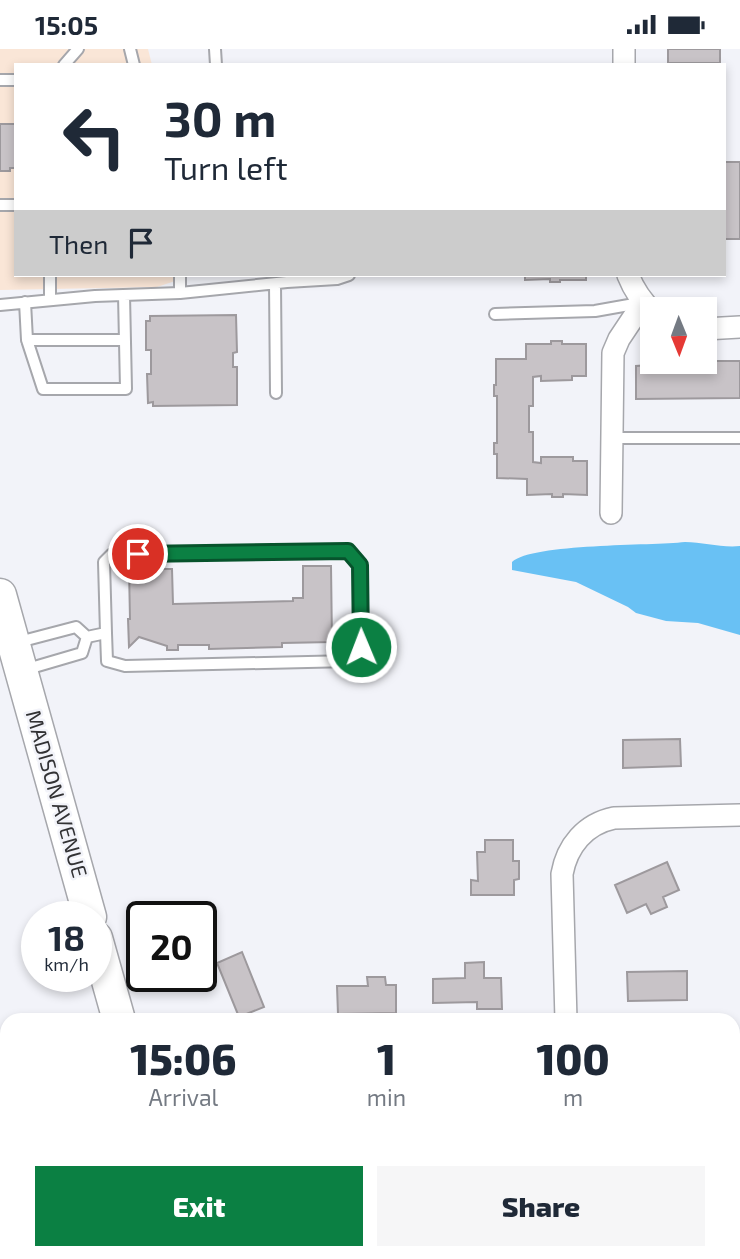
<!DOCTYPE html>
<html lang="en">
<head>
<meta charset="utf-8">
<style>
  body { margin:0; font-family:"Exo 2",sans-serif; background:#f6f6f7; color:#1f2937; height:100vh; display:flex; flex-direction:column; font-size:26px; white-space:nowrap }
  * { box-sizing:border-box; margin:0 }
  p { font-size:23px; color:#747a83 }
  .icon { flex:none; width:38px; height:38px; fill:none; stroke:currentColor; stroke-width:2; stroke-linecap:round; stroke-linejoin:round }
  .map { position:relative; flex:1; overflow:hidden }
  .side { position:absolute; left:0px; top:964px; width:740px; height:247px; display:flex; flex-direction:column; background:#fff; border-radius:21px 21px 0 0; box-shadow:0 4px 10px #0003 }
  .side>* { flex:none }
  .guide { position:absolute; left:14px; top:14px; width:712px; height:214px; border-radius:0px; box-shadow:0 4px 10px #0003; background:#fff; color:#1f2937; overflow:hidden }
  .needle { width:46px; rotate:179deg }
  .controls { position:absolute; left:640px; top:248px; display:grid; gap:14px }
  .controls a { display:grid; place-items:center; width:77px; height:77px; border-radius:0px; background:#fff; box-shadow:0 4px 10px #0003; font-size:35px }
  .speed { position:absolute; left:21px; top:852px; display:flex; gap:14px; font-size:35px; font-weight:700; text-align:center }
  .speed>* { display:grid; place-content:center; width:91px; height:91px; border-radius:50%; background:#fff; box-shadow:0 4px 10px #0003; line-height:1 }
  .speed small { font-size:18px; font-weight:400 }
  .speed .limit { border:4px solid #111; border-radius:10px; background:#fff; color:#111 }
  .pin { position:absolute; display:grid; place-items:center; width:60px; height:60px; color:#fff; margin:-30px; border:4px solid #fff; border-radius:50%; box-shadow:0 2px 7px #0007 }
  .me { position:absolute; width:77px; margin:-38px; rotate:359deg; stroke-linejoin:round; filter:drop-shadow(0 0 5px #0008) }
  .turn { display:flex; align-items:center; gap:24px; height:147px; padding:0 35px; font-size:32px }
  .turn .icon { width:91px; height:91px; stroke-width:2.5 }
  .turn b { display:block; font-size:49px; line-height:60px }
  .then { display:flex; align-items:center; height:66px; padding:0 35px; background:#0003; gap:14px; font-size:26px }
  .eta { display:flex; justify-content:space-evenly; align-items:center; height:119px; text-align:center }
  .eta b { font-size:42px; font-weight:800; line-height:49px }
  .action { display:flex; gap:14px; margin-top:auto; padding:14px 35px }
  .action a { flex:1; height:80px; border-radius:0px; background:#0b8043; color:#fff; font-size:28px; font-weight:800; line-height:80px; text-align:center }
  .action a+a { background:#f6f6f7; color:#1f2937 }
  .status { display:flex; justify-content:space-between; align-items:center; height:49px; padding:0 35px; background:#fff; direction:ltr }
  .status svg { height:19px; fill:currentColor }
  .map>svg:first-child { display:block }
</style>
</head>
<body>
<div class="status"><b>15:05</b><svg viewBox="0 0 49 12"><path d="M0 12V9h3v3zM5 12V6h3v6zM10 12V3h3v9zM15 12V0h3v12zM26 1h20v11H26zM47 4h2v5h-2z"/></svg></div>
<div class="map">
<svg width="740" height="1210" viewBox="0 0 740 1210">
  <rect width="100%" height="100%" fill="#f2f3f9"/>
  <!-- commercial -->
  <path fill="#fae6d7" d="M0,0H148L152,16H16V226H193L157,238L0,241Z"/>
  <!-- water -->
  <path fill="#69c1f4" d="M685,493C703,493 722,499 740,497V586L698,574L666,572L636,564L628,558L576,533L512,521V513C533,494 651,497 685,493Z"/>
  <!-- building -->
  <path fill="#c8c3c7" stroke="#9d999d" stroke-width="2" d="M668,0H720V14H668Z
    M0,75H16V119H10V122H0Z
    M724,113H740V190H724Z
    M525,226H586V231H560V233H550V230L525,231Z
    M236,266L237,303L233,304V318H237V356L153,357V353L148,354L147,325H151V301H146V272H150V267Z
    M551,292H562V295H586V327H572V331L541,332V327L533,328V357H529V383H533V413L541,414V408H573V412H587V446L563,445V448H552V445L527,446V430L497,429V405H494V394H497V347H494V336H496V310H526V295H551Z
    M651,312L682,313V317H709V312H740V349L636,350V317L651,316Z
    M303,517H331L332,593L282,594V598L209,600V596H178V601H167V597L139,588L129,598L128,570H130L129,520H172L173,555L293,552V549H303Z
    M680,690L681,717L623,719V691Z
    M485,791H513V812H519V830L514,831V846H471V831L478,832L477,803H485Z
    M667,813L679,841L663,848L667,858L651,865L646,855L627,864L615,836Z
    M242,903L264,958L239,968L217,914Z
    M484,913V929H501L502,960H477V953L433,954V930L465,929V914Z
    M687,922V951L628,952L627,923Z
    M367,928H385L386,936H396V964L338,965L337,937H368Z
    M733,1048H740V1076H733Z
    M277,1204H312V1208L342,1206V1210H277Z"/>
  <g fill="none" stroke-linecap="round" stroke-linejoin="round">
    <defs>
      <path id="service" d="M130,0L134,16
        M215,0L216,16
        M64,16L78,0
        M0,31H16
        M0,156H16
        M275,235L276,344
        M180,244L287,233L337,230L349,226
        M50,251V226
        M25,253L27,291L43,340H126L124,246
        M0,256L95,247L180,244V226
        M495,265L595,262L640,254
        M27,291H125
        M611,389H740
        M87,588L106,584L104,513L112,505L348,502L360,516L361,598L351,612L125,617L107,612L106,584
        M15,594L76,578L87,588L82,604L24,621
        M736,1210L740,1207"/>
      <path id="minor" d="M624,0V16
        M628,226C634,241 641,252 653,263
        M705,280L740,278
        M611,464L613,304L619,290L643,254
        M566,971L562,825C567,797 585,775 614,769L740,766
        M733,998H740
        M115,1204L117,1210
        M60,1210L80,1204"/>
      <path id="secondary" d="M0,546L90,868
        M96,889L119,971
        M184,1204L186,1210"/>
    </defs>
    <!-- service casing -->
    <use href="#service" stroke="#a6a7ac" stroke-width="14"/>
    <!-- minor casing -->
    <use href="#minor" stroke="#a6a7ac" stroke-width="24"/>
    <!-- secondary casing -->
    <use href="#secondary" stroke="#a6a7ac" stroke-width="35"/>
    <!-- service -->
    <use href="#service" stroke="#fff" stroke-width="10"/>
    <!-- minor -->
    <use href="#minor" stroke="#fff" stroke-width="21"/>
    <!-- secondary -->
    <use href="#secondary" stroke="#fff" stroke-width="32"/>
  </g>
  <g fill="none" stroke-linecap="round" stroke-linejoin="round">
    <defs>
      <path id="route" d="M138,505L348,502L360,516L361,598"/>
    </defs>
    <!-- route casing -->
    <use href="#route" stroke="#07532c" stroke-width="18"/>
    <!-- route -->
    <use href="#route" stroke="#0b8043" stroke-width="12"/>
  </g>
  <g text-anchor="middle" stroke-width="5" stroke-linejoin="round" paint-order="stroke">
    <!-- street labels -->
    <g font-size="21" fill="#323234" stroke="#f2f3f9">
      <text transform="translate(56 745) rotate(74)" y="7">MADISON AVENUE</text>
    </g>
  </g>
</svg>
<div class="controls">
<a><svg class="needle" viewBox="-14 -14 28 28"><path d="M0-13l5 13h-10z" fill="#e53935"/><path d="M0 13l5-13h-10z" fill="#747a83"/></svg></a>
</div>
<div class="speed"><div>18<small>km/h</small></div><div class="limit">20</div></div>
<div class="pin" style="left:138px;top:505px;background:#d93025"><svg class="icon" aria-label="arrive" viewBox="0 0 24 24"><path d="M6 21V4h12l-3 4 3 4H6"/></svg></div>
<svg class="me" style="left:361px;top:598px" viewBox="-20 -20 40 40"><circle r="17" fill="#0b8043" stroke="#fff" stroke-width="3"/><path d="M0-11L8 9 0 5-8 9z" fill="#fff"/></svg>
<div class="guide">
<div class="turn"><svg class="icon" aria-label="left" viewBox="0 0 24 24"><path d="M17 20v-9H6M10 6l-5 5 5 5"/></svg><div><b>30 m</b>Turn left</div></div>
<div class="then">Then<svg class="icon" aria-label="arrive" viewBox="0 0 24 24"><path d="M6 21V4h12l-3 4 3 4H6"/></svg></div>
</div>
<section class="side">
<div class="eta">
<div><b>15:06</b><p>Arrival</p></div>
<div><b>1</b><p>min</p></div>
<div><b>100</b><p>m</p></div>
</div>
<div class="action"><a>Exit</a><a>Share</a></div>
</section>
</div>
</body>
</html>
